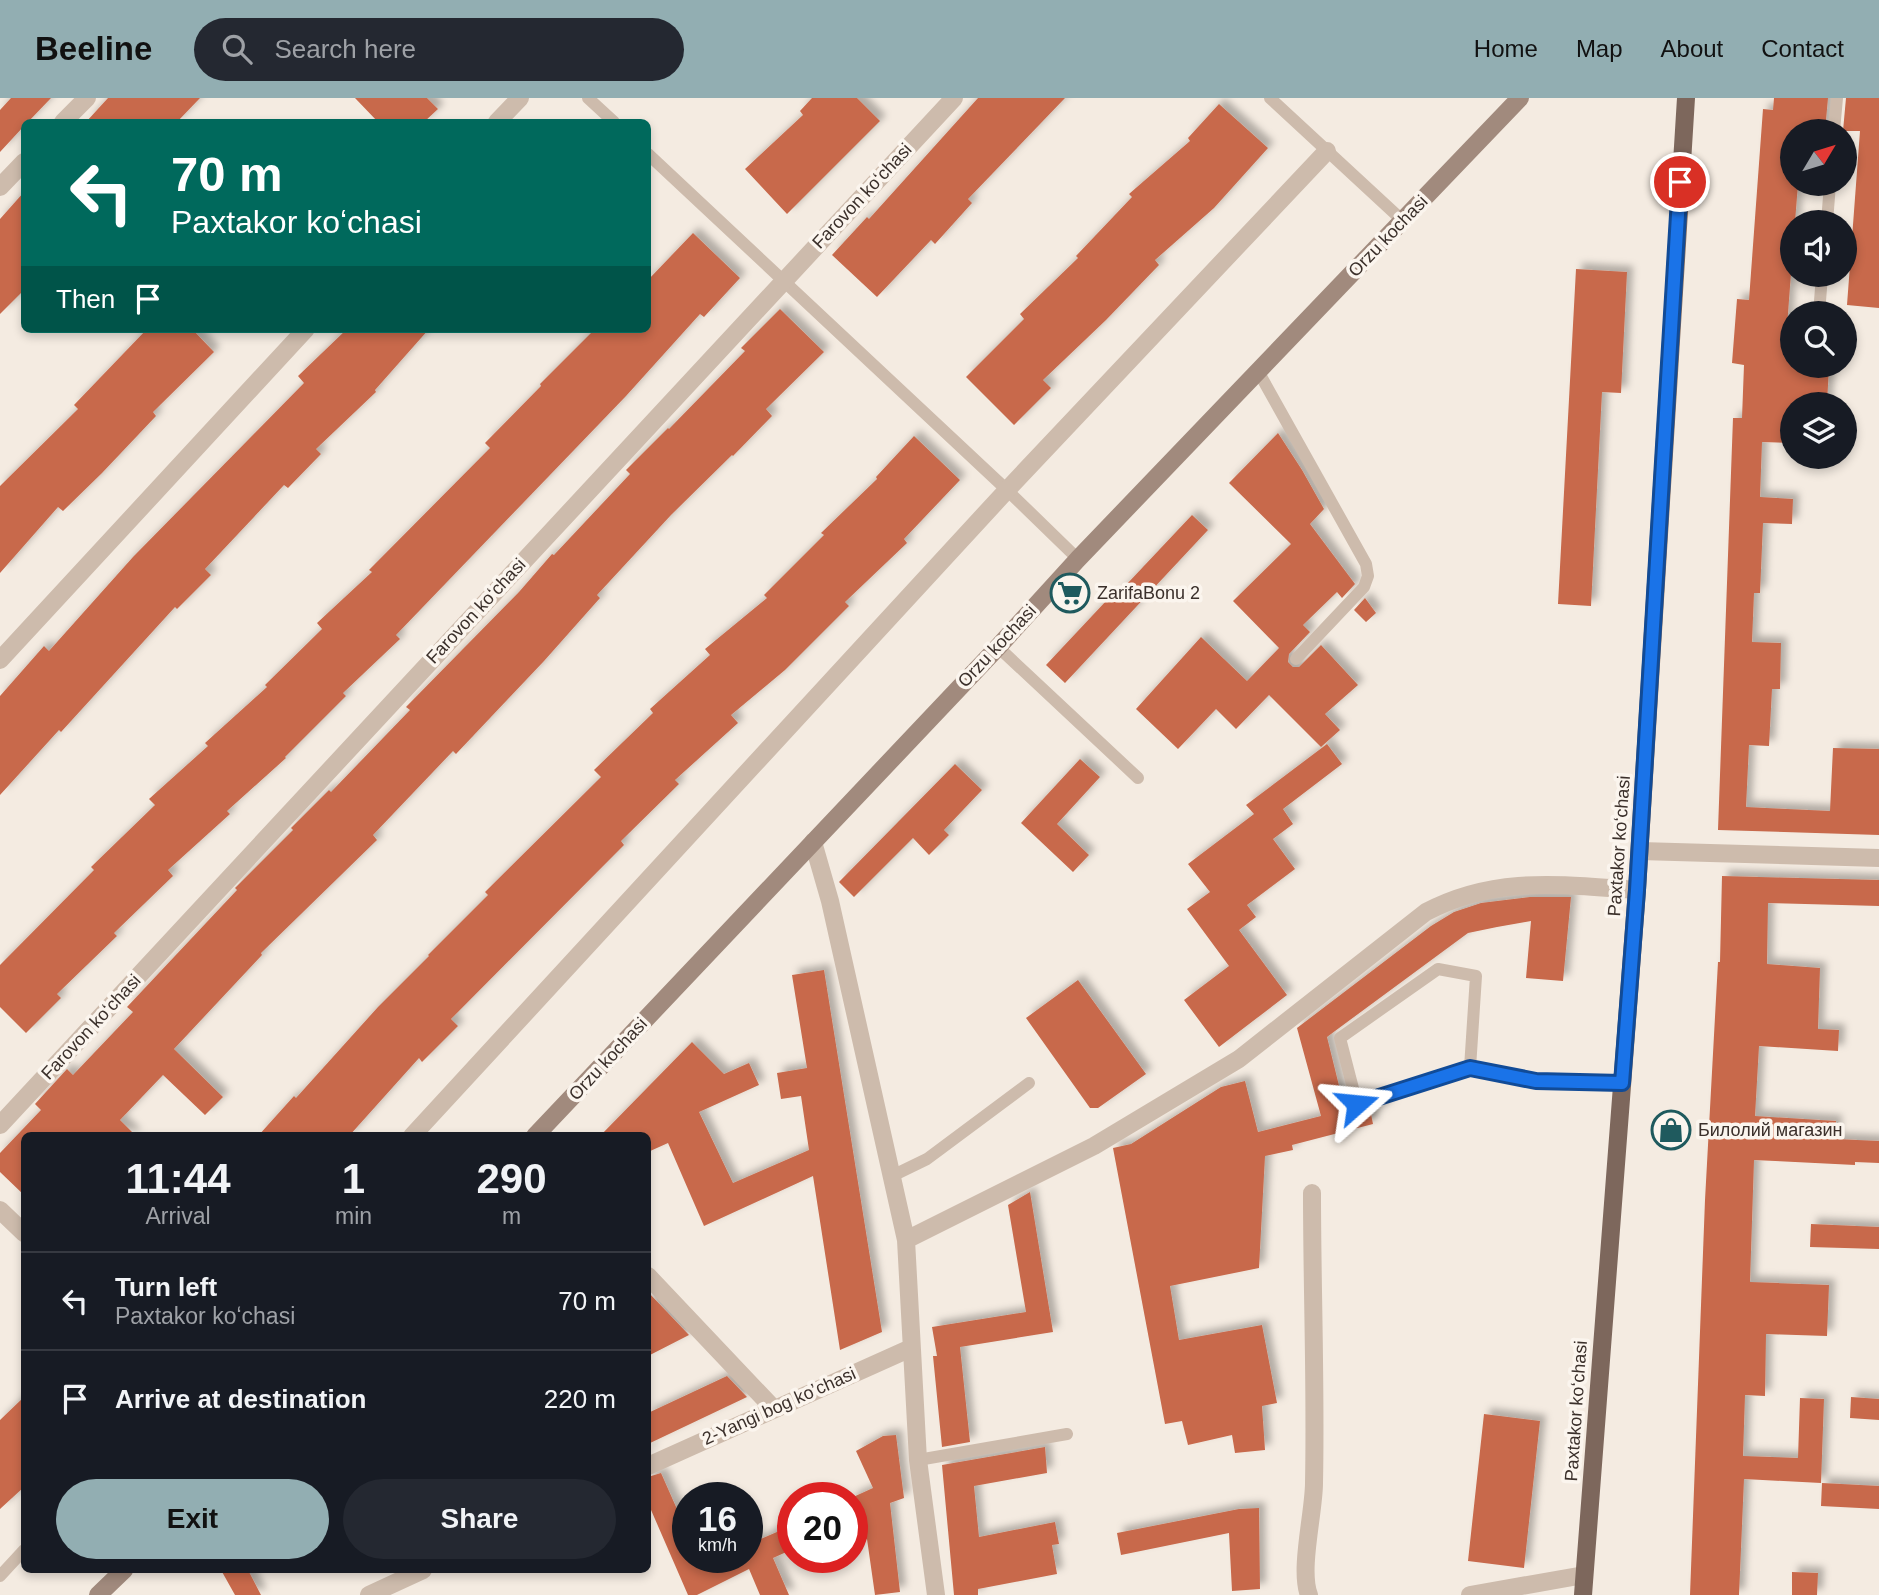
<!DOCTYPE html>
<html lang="en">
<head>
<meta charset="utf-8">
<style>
  body { margin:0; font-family:Helvetica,sans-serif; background:#242831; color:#f1f3f6; height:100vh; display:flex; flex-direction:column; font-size:26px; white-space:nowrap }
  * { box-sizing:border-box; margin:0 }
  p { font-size:23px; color:#9ea1a6 }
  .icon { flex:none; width:38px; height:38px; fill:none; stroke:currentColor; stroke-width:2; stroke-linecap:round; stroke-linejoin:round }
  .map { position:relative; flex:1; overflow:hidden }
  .drawer { position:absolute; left:21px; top:1034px; width:630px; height:441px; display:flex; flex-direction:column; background:#171b24; border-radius:10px; box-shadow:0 4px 10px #0003 }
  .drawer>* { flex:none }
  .banner { position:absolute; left:21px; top:21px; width:630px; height:214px; border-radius:10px; box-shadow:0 4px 10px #0003; background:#00695c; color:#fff; overflow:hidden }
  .needle { width:46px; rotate:52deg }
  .tools { position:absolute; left:1780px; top:21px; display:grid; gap:14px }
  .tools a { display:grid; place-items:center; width:77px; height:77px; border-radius:50%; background:#171b24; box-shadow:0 4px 10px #0003; font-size:35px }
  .speed { position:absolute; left:672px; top:1384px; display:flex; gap:14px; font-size:35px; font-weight:700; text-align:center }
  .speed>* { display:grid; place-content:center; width:91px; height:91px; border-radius:50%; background:#171b24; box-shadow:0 4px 10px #0003; line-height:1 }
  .speed small { font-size:18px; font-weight:400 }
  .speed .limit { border:10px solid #d22; background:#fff; color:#111 }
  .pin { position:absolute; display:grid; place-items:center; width:60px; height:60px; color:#fff; margin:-30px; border:4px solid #fff; border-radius:50%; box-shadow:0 2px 7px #0007 }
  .me { position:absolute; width:77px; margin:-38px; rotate:72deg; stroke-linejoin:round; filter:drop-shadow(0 0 5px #0008) }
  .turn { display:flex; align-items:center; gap:24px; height:147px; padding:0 35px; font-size:32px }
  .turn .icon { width:91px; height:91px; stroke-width:2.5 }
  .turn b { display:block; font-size:49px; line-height:60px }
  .then { display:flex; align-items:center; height:66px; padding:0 35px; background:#0003; gap:14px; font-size:26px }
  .eta { display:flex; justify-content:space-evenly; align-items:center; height:119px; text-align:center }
  .eta b { font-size:42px; font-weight:700; line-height:49px }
  .primary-button { display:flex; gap:14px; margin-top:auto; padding:14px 35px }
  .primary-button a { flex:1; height:80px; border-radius:42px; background:#92aeb2; color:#111; font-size:28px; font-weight:700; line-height:80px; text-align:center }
  .primary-button a+a { background:#242831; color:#f1f3f6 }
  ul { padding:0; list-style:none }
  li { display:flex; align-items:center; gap:21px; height:98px; padding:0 35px; border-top:2px solid #363941 }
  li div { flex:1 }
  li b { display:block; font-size:26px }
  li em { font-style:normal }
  header { display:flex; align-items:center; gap:42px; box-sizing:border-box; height:98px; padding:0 35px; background:#92aeb2; color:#111 }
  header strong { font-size:33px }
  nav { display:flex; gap:38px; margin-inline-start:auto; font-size:24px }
  .search { width:490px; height:63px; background:#242831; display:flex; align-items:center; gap:18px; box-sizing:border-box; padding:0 24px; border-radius:38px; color:#9ea1a6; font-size:26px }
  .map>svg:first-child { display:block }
</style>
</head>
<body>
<header>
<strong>Beeline</strong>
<div class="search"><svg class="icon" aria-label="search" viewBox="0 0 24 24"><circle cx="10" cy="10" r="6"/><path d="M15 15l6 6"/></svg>Search here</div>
<nav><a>Home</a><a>Map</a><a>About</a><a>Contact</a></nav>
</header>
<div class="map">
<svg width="1879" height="1497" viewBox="0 0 1879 1497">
  <defs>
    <filter id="shadow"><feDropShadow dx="6" dy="-6" stdDeviation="3.5" flood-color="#0004"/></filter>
  </defs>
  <rect width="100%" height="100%" fill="#f4ebe1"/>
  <!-- building -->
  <path fill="#c8694b" filter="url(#shadow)" d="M11,0H51L28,24H24V28L0,54V12Z
    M108,0H200L177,24H86Z
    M355,0H427L438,11L424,24H378Z
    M812,0H857L880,23L787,116L745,71L803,17L800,13Z
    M978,0H1065L968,101L972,105L935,146L931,142L877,199L832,157L867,119L869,121Z
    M1774,0H1828L1825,33H1792V86H1798L1795,124H1792V162L1786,242H1792V268H1829L1827,306H1792V345L1762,344L1760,399L1793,401L1792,426L1763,425L1760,495H1754L1752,544L1781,545L1780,591H1772L1769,648L1749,647L1746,709L1830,713L1833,650L1879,651V737L1718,732L1733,320H1742L1744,267L1732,265L1737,201L1749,202L1763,11L1773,12Z
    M1846,0H1879V210L1847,207L1860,33H1843Z
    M1219,6L1268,50L1214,110L1155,162L1159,167L1106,222L1043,282L1051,290L1014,327L966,279L1024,221L1020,216L1078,160L1076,158L1132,99L1129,96L1190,43L1188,40Z
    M24,94V192L0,216V121Z
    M693,135L740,180L704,219L700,216L626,298L396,537L400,541L343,595L346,598L285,659L286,660L227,713L230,716L168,772L173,778L114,835L117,838L57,896L61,900L26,935L0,909V867L94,772L91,769L155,707L149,701L208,648L205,645L267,589L265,587L322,531L317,525L372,474L369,472L490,350L485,345L541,288L540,286L595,231H648V182Z
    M1576,171L1627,174L1621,295L1602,294L1591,508L1558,506Z
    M780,211L824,254L766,311L772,318L733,358L732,357L671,417L597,497L600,500L544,563L456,656L453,653L373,737L377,742L261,855L262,857L174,951L223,999L205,1017L163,977L120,1022L136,1038H24V1097L0,1074V1055L41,1012L35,1006L67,971L73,977L133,914L127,909L237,792L235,790L293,732L291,730L329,692L331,694L410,612L406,609L519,494L552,456L554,457L630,376L626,372L668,330L669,331L745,253L741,250Z
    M147,231H192L214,254L153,314L156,318L102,375L63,413L58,409L0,475V388L78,311L74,307Z
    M347,231H429L375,292L376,294L316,351L321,356L288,390L284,387L205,471L211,477L177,511L175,509L61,634L59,632L0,697V598L44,548L49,553L133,459L304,285L298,278Z
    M1278,335L1302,372L1324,411L1310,426L1355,486L1342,500L1337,494L1303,527L1310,534L1289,556L1288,564L1293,569H1299L1321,547L1358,587L1325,616L1340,632L1321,649L1269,597L1236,631L1216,611L1178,651L1136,611L1201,539L1247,583L1279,550L1233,503L1291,446L1229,385Z
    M914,338L960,382L904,441L907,445L845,504L849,508L785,572L731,617L738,625L675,682L679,686L621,743L624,747L451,921L458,928L422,964L419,960L349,1038H258L294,998L296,1000L378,909L429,858L428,857L488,797L485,794L601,679L594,672L653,615L650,611L710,557L705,551L767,500L764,497L824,437L821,435L877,381L876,379Z
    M1192,417L1208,432L1065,585L1046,567L1107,502L1110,504Z
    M1365,500L1376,515L1366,524L1354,512Z
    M1327,646L1342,666L1283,711L1293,726L1273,741L1295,771L1247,807L1256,819L1239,832L1287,897L1219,949L1184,902L1229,868L1187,811L1210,794L1188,766L1254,716L1246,707Z
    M1080,661L1100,679L1057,726L1089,757L1073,774L1021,725Z
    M955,666L982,692L944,732L949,737L929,757L913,740L854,799L839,784Z
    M1722,778L1879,782V808L1768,805L1767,866L1820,870L1818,931L1839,932L1838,953L1759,948L1755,1018L1836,1023L1835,1041L1879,1043V1065L1855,1064V1067L1754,1062L1750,1184L1829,1187L1827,1238L1766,1236L1765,1298L1745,1297L1743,1358L1798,1360L1800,1300L1824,1301L1821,1385L1744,1381L1739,1497H1690L1705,1102L1718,864H1720Z
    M1530,799H1571L1563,883L1526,880L1531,823L1497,829L1468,835L1335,933L1327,939L1345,1012L1350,1011L1359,1014L1370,1011L1373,1026L1292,1047L1293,1052L1265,1058L1259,1170L1170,1188L1179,1242L1262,1227L1277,1305L1262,1308L1265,1352L1235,1355L1232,1337L1188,1347L1182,1323L1165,1326L1113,1050L1131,1046L1221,989L1245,983L1258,1034L1321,1018L1297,930L1431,828L1454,814L1481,805Z
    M824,872L882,1234L840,1252L813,1078L704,1128L668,1045L648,1054V1038H600L692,944L724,976L749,965L759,987L699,1014L733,1085L809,1052L801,998L781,1001L777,975L807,970L792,877Z
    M1078,882L1146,976L1098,1010H1090L1026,920Z
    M1030,1094L1053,1234L960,1249L970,1344L942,1349L933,1258H937L932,1229L1026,1214L1008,1107Z
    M1811,1126L1879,1129V1151L1810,1149Z
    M648,1194L689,1237L648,1258Z
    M727,1278L747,1299L648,1346L651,1354L648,1356V1315Z
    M24,1299V1389L0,1411V1322Z
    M1851,1299L1879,1301V1322L1850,1320Z
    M1484,1316L1540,1323L1524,1470L1468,1463Z
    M896,1337L904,1400L890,1405L900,1494L875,1497L867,1441L852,1449L851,1400L873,1390L856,1353L883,1338Z
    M1045,1349L1047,1375L974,1388L979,1439L1055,1424L1059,1446L1052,1447L1057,1476L978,1491V1497H954L942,1367Z
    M661,1375L688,1436V1460H747V1447L793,1427V1451L773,1460L789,1497H760L749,1471L697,1497H688L648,1405V1379Z
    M1822,1385L1879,1388V1411L1821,1408Z
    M1259,1410L1260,1491L1232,1493L1229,1435L1121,1457L1117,1435L1239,1411Z
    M221,1472H248L261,1497H235Z
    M1792,1474L1818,1475L1817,1497H1792Z"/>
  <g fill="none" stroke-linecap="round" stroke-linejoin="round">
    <!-- lane -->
    <path stroke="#cdbbac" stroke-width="12" d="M588,0L614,24
      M1270,0L1403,123
      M1834,33L1837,0
      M648,56L1007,392L1078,461
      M1827,124L1830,86
      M1820,203L1822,177
      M1258,273L1366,466L1368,478L1364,489L1296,561
      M998,549L1138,680
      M1470,970L1357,1006L1340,940L1438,871L1476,878L1470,970L1536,983L1622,985
      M892,1078L927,1061L1029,985
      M918,1362L1067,1336
      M0,1478L24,1452"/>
    <!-- street -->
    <path stroke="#cdbbac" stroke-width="18" d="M63,24L87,0
      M497,24L520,0
      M0,89L24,64
      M0,562L306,231
      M813,744L830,803L906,1142L918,1362L936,1497
      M1640,753L1879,760
      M0,1027L954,0
      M412,1038L1007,392L1327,53
      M0,1112L24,1135
      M906,1142L1094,1048L1239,961L1426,814C1496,777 1562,787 1637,792
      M648,1178L773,1310
      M648,1368L911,1250
      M369,1497L423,1472
      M1309,1497C1299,1472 1314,1414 1314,1385C1316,1288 1312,1191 1312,1095
      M1470,1497L1584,1477"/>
    <!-- secondary -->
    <path stroke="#a18a7d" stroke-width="18" d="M535,1038L998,549L1078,461L1520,0
      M98,1497L124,1472"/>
    <!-- primary -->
    <path stroke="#7d675c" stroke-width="18" d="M1583,1497L1637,792L1686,0"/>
  </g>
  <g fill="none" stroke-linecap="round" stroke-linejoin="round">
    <defs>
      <path id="route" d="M1357,1006L1470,970L1536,983L1622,985L1637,792L1680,84"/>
    </defs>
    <!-- route casing -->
    <use href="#route" stroke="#114b97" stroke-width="18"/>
    <!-- route -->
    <use href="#route" stroke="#1a73e8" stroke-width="12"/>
  </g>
  <!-- icons -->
  <defs>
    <symbol id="supermarket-ring" viewBox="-11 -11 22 22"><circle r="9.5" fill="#fbf5ee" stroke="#1f5a5e" stroke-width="1.5"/><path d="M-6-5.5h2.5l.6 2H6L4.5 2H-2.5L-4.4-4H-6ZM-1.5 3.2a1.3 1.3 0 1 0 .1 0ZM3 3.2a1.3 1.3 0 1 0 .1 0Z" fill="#1f5a5e"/></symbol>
    <symbol id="shop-ring" viewBox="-11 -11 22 22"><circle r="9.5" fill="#fbf5ee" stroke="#1f5a5e" stroke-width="1.5"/><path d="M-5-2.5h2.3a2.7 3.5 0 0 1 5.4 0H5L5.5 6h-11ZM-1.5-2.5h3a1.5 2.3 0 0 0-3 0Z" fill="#1f5a5e"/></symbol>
  </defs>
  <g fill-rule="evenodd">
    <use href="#supermarket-ring" x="1048" y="473" width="44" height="44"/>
    <use href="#shop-ring" x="1649" y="1010" width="44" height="44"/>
  </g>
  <g text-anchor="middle" stroke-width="7" stroke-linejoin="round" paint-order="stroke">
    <!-- street labels -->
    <g font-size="18" fill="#3b302b" stroke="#fbf5ee">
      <text transform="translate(862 98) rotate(-47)" y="6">Farovon koʻchasi</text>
      <text transform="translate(1388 138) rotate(-46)" y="6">Orzu kochasi</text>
      <text transform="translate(476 513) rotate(-47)" y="6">Farovon koʻchasi</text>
      <text transform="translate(997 548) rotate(-47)" y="6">Orzu kochasi</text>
      <text transform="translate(1619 748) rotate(-86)" y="6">Paxtakor koʻchasi</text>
      <text transform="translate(91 929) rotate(-47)" y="6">Farovon koʻchasi</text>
      <text transform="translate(608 961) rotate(-47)" y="6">Orzu kochasi</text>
      <text transform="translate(779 1308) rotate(-24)" y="6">2-Yangi bog koʼchasi</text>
      <text transform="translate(1576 1313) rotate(-86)" y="6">Paxtakor koʻchasi</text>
    </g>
    <!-- poi labels -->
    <g font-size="18" fill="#3b302b" stroke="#fbf5ee" text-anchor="start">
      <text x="1097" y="501">ZarifaBonu 2</text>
      <text x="1698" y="1038">Билолий магазин</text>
    </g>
  </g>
</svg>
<div class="tools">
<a><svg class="needle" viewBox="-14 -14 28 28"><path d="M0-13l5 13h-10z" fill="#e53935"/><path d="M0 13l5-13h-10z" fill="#9ea1a6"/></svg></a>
<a><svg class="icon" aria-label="sound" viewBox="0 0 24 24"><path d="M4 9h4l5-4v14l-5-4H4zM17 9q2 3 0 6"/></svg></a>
<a><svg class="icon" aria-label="search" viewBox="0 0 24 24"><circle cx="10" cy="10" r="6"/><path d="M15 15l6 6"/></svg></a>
<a><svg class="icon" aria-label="layers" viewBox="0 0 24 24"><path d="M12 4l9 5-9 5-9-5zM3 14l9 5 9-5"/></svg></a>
</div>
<div class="speed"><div>16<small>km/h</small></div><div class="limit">20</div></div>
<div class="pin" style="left:1680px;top:84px;background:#d93025"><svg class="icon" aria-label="arrive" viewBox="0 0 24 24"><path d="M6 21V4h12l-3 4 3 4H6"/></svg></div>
<svg class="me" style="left:1357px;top:1006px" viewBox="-20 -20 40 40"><path d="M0-17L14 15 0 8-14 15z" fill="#1a73e8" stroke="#fff" stroke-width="4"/></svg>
<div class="banner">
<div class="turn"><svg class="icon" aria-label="left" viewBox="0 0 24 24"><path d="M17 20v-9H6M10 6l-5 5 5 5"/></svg><div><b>70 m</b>Paxtakor koʻchasi</div></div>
<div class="then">Then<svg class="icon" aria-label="arrive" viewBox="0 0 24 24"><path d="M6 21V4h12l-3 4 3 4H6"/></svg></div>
</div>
<section class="drawer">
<div class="eta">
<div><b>11:44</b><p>Arrival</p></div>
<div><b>1</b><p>min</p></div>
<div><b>290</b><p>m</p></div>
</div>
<ul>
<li><svg class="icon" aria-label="left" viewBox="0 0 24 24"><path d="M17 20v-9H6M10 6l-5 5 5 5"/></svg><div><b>Turn left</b><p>Paxtakor koʻchasi</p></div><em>70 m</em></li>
<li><svg class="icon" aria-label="arrive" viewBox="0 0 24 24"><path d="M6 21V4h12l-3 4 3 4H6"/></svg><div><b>Arrive at destination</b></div><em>220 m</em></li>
</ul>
<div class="primary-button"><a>Exit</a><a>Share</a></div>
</section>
</div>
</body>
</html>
